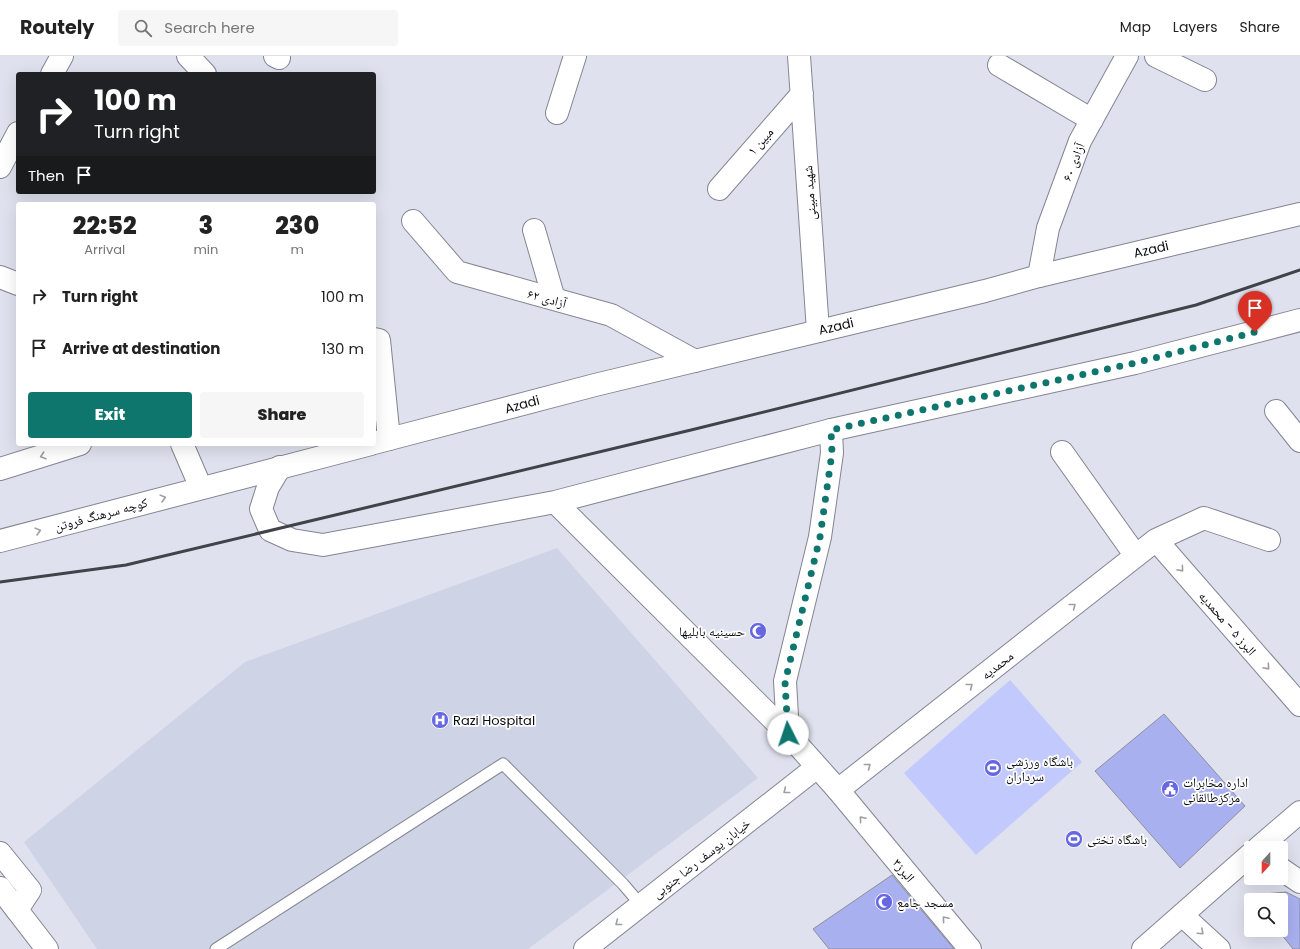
<!DOCTYPE html>
<html lang="en">
<head>
<meta charset="utf-8">
<style>
  body { margin:0; font-family:Poppins,"Noto Naskh Arabic",sans-serif; background:#f6f6f6; color:#222; height:100vh; display:flex; flex-direction:column; font-size:15px; white-space:nowrap }
  * { box-sizing:border-box; margin:0 }
  p { font-size:13px; color:#767676 }
  .icon { flex:none; width:22px; height:22px; fill:none; stroke:currentColor; stroke-width:2; stroke-linecap:round; stroke-linejoin:round }
  .map { position:relative; flex:1; overflow:hidden }
  .side { position:absolute; left:16px; top:146px; width:360px; height:244px; display:flex; flex-direction:column; background:#fff; border-radius:4px; box-shadow:0 4px 16px #0002 }
  .side>* { flex:none }
  .guide { position:absolute; left:16px; top:16px; width:360px; height:122px; border-radius:4px; box-shadow:0 4px 16px #0002; background:#202124; color:#fff; overflow:hidden }
  .needle { width:26px; rotate:201deg }
  .tools { position:absolute; left:1244px; top:785px; display:grid; gap:8px }
  .tools a { display:grid; place-items:center; width:44px; height:44px; border-radius:4px; background:#fff; box-shadow:0 4px 16px #0002; font-size:20px }
  .pin { position:absolute; display:grid; place-items:center; width:34px; height:34px; color:#fff; margin:-41px -17px; border-radius:50% 50% 50% 0; rotate:-45deg; box-shadow:0 0 4px #0007 }
  .pin .icon { rotate:45deg }
  .me { position:absolute; width:44px; margin:-22px; rotate:356deg; stroke-linejoin:round; filter:drop-shadow(0 0 3px #0008) }
  .turn { display:flex; align-items:center; gap:14px; height:84px; padding:0 12px; font-size:18px }
  .turn .icon { width:52px; height:52px; stroke-width:2.5 }
  .turn b { display:block; font-size:28px; line-height:34px }
  .then { display:flex; align-items:center; height:38px; padding:0 12px; background:#0003; gap:8px; font-size:15px }
  .eta { display:flex; justify-content:space-evenly; align-items:center; height:68px; text-align:center }
  .eta b { font-size:24px; font-weight:800; line-height:28px }
  .button { display:flex; gap:8px; margin-top:auto; padding:8px 12px }
  .button a { flex:1; height:46px; border-radius:4px; background:#0f766e; color:#fff; font-size:16px; font-weight:800; line-height:46px; text-align:center }
  .button a+a { background:#f6f6f6; color:#222 }
  ul { padding:0; list-style:none }
  li { display:flex; align-items:center; gap:12px; height:52px; padding:0 12px }
  li div { flex:1 }
  li b { display:block; font-size:15px }
  li em { font-style:normal }
  header { display:flex; align-items:center; gap:24px; box-sizing:border-box; height:56px; padding:0 20px; background:#fff; border-bottom:1px solid #e0e0e0 }
  header strong { font-size:19px }
  nav { display:flex; gap:22px; margin-inline-start:auto; font-size:14px }
  .search { width:280px; height:36px; background:#f6f6f6; display:flex; align-items:center; gap:10px; box-sizing:border-box; padding:0 14px; border-radius:4px; color:#767676; font-size:15px }
  .map>svg:first-child { display:block }
</style>
</head>
<body>
<header>
<strong>Routely</strong>
<div class="search"><svg class="icon" aria-label="search" viewBox="0 0 24 24"><circle cx="10" cy="10" r="6"/><path d="M15 15l6 6"/></svg>Search here</div>
<nav><a>Map</a><a>Layers</a><a>Share</a></nav>
</header>
<div class="map">
<svg width="1300" height="893" viewBox="0 0 1300 893">
  <rect width="100%" height="100%" fill="#dfe1ee"/>
  <!-- built -->
  <path fill="#cfd3e6" d="M557,492L758,722L528,893H97L24,786L245,606Z"/>
  <!-- green -->
  <path fill="#c2c9fd" d="M1010,624L1082,706L976,799L904,717Z"/>
  <!-- building -->
  <path fill="#a9b0f0" stroke="#8d8f9a" d="M1164,658L1245,750L1180,812L1095,715Z
    M892,819L954,893H829L813,873Z
    M1286,836L1300,843V893H1293L1278,874H1281V844H1264L1265,838Z"/>
  <g fill="none" stroke-linecap="round" stroke-linejoin="round">
    <defs>
      <path id="service" d="M216,893L503,708L623,828L641,849"/>
      <path id="minor" d="M188,0L205,18
        M275,0L279,2
        M799,0L818,275
        M1156,0L1205,24
        M999,9L1092,64
        M52,18L62,0
        M557,57L575,0
        M0,111L18,77
        M719,133L802,38
        M413,165L457,216L611,259L695,305
        M534,174L554,243
        M1039,220L1048,172L1080,85L1127,0
        M0,221L18,228
        M374,283L379,284L389,383
        M1276,355L1300,385
        M1062,396L1136,500
        M280,411L268,431L261,453L270,474L292,484L323,489L555,446L831,374L1135,307L1300,264
        M555,446L788,678
        M1156,484L1300,649
        M838,734L1156,484L1204,462L1269,484
        M0,797L30,834L17,854
        M1281,813L1300,826
        M1182,859L1219,893"/>
      <path id="secondary" d="M831,374L832,397L820,481L785,625L788,678L838,734L970,893
        M374,387L595,329L985,235L1039,220L1300,158
        M182,388L201,432
        M0,413L80,388
        M0,485L371,388
        M0,832L47,893
        M585,893L817,711"/>
      <path id="primary" d="M1258,792L1300,756
        M1143,893L1251,798"/>
    </defs>
    <!-- service casing -->
    <use href="#service" stroke="#838591" stroke-width="13"/>
    <!-- minor casing -->
    <use href="#minor" stroke="#838591" stroke-width="24"/>
    <!-- secondary casing -->
    <use href="#secondary" stroke="#838591" stroke-width="24"/>
    <!-- primary casing -->
    <use href="#primary" stroke="#838591" stroke-width="24"/>
    <!-- service -->
    <use href="#service" stroke="#fff" stroke-width="11"/>
    <!-- minor -->
    <use href="#minor" stroke="#fff" stroke-width="22"/>
    <!-- secondary -->
    <use href="#secondary" stroke="#fff" stroke-width="22"/>
    <!-- primary -->
    <use href="#primary" stroke="#fff" stroke-width="22"/>
    <!-- rail -->
    <path stroke="#414349" stroke-width="3" d="M0,526L126,509L691,374L1196,249L1300,214"/>
  </g>
  <!-- one-way arrows -->
  <defs><path id="oneway-chevron" d="M-2-3.5L2.5 0L-2 3.5" fill="none" stroke-width="1.6" stroke-linecap="round" stroke-linejoin="round"/></defs>
  <g stroke="#9d9e9f">
    <use href="#oneway-chevron" transform="translate(43 400) rotate(162)"/>
    <use href="#oneway-chevron" transform="translate(163 442) rotate(-15)"/>
    <use href="#oneway-chevron" transform="translate(38 475) rotate(-15)"/>
    <use href="#oneway-chevron" transform="translate(1181 513) rotate(49)"/>
    <use href="#oneway-chevron" transform="translate(1073 550) rotate(-38)"/>
    <use href="#oneway-chevron" transform="translate(1267 611) rotate(49)"/>
    <use href="#oneway-chevron" transform="translate(970 630) rotate(-38)"/>
    <use href="#oneway-chevron" transform="translate(868 710) rotate(-38)"/>
    <use href="#oneway-chevron" transform="translate(786 735) rotate(142)"/>
    <use href="#oneway-chevron" transform="translate(862 763) rotate(-130)"/>
    <use href="#oneway-chevron" transform="translate(945 863) rotate(-130)"/>
    <use href="#oneway-chevron" transform="translate(618 867) rotate(142)"/>
    <use href="#oneway-chevron" transform="translate(1201 876) rotate(43)"/>
  </g>
  <g fill="none" stroke-linecap="round" stroke-linejoin="round">
    <!-- route -->
    <path stroke="#0f766e" stroke-width="7" stroke-dasharray="0 12.6" d="M788,678L785,626L820,481L832,397L831,374L1135,307L1255,276"/>
  </g>
  <!-- icons -->
  <defs>
    <symbol id="mosque-disc" viewBox="-11 -11 22 22"><circle r="9.5" fill="#6768e1" stroke="#fff"/><path d="M3.5-4.9A6 6 0 1 0 3.5 4.9A5 5 0 1 1 3.5-4.9Z" fill="#fff"/></symbol>
    <symbol id="hospital-disc" viewBox="-11 -11 22 22"><circle r="9.5" fill="#6768e1" stroke="#fff"/><path d="M-5-5h3v3.5h4V-5h3V5h-3V1.5h-4V5h-3Z" fill="#fff"/></symbol>
    <symbol id="stadium-disc" viewBox="-11 -11 22 22"><circle r="9.5" fill="#6768e1" stroke="#fff"/><path d="M0-5a6.5 5 0 1 0 0 10a6.5 5 0 1 0 0-10ZM-3.5-1.8h7v3.6h-7Z" fill="#fff"/></symbol>
    <symbol id="civic-disc" viewBox="-11 -11 22 22"><circle r="9.5" fill="#6768e1" stroke="#fff"/><path d="M-.6-6.5H3V-4.5H.6V-3L4-1V1h2V6H-6V1h2V-1L-.6-3ZM-1.2 2.5V6h2.4V2.5Z" fill="#fff"/></symbol>
  </defs>
  <g fill-rule="evenodd">
    <use href="#mosque-disc" x="748" y="565" width="20" height="20"/>
    <use href="#hospital-disc" x="430" y="654" width="20" height="20"/>
    <use href="#stadium-disc" x="983" y="702" width="20" height="20"/>
    <use href="#civic-disc" x="1160" y="723" width="20" height="20"/>
    <use href="#stadium-disc" x="1064" y="773" width="20" height="20"/>
    <use href="#mosque-disc" x="874" y="836" width="20" height="20"/>
  </g>
  <g text-anchor="middle" stroke-width="3.5" stroke-linejoin="round" paint-order="stroke">
    <!-- street labels -->
    <g font-size="13" fill="#0b0c10" stroke="#fff">
      <text transform="translate(760 85) rotate(-49)" y="5">مبین ۱</text>
      <text transform="translate(1073 106) rotate(-69)" y="5">آزادی ۶۰</text>
      <text transform="translate(809 137) rotate(-94)" y="5">شهید مبینی</text>
      <text transform="translate(1151 193) rotate(-13)" y="5">Azadi</text>
      <text transform="translate(547 242) rotate(15)" y="5">آزادی ۶۲</text>
      <text transform="translate(836 270) rotate(-13)" y="5">Azadi</text>
      <text transform="translate(522 348) rotate(-15)" y="5">Azadi</text>
      <text transform="translate(101 458) rotate(-15)" y="5">کوچه سرهنگ فروتن</text>
      <text transform="translate(1228 567) rotate(49)" y="5">البرز ۵ - محمدیه</text>
      <text transform="translate(997 609) rotate(-38)" y="5">محمدیه</text>
      <text transform="translate(701 802) rotate(-38)" y="5">خیابان یوسف رضا جنوبی</text>
      <text transform="translate(904 814) rotate(50)" y="5">البرز۳</text>
    </g>
    <!-- poi labels -->
    <g font-size="13" fill="#0b0c10" stroke="#fff" text-anchor="start">
      <text x="745" y="580" text-anchor="end">حسینیه بابلیها</text>
      <text x="453" y="669">Razi Hospital</text>
      <text x="1006" y="710">باشگاه ورزشی<tspan x="1006" dy="15">سرداران</tspan></text>
      <text x="1183" y="731">اداره مخابرات<tspan x="1183" dy="15">مرکزطالقانی</tspan></text>
      <text x="1087" y="788">باشگاه تختی</text>
      <text x="897" y="851">مسجد جامع</text>
    </g>
  </g>
</svg>
<div class="tools">
<a><svg class="needle" viewBox="-14 -14 28 28"><path d="M0-13l5 13h-10z" fill="#e53935"/><path d="M0 13l5-13h-10z" fill="#767676"/></svg></a>
<a><svg class="icon" aria-label="search" viewBox="0 0 24 24"><circle cx="10" cy="10" r="6"/><path d="M15 15l6 6"/></svg></a>
</div>
<div class="pin" style="left:1255px;top:276px;background:#d93025"><svg class="icon" aria-label="arrive" viewBox="0 0 24 24"><path d="M6 21V4h12l-3 4 3 4H6"/></svg></div>
<svg class="me" style="left:788px;top:678px" viewBox="-20 -20 40 40"><circle r="19" fill="#fff"/><path d="M0-13L10 11 0 6-10 11z" fill="#0f766e"/></svg>
<div class="guide">
<div class="turn"><svg class="icon" aria-label="right" viewBox="0 0 24 24"><path d="M7 20v-9h11M14 6l5 5-5 5"/></svg><div><b>100 m</b>Turn right</div></div>
<div class="then">Then<svg class="icon" aria-label="arrive" viewBox="0 0 24 24"><path d="M6 21V4h12l-3 4 3 4H6"/></svg></div>
</div>
<section class="side">
<div class="eta">
<div><b>22:52</b><p>Arrival</p></div>
<div><b>3</b><p>min</p></div>
<div><b>230</b><p>m</p></div>
</div>
<ul>
<li><svg class="icon" aria-label="right" viewBox="0 0 24 24"><path d="M7 20v-9h11M14 6l5 5-5 5"/></svg><div><b>Turn right</b></div><em>100 m</em></li>
<li><svg class="icon" aria-label="arrive" viewBox="0 0 24 24"><path d="M6 21V4h12l-3 4 3 4H6"/></svg><div><b>Arrive at destination</b></div><em>130 m</em></li>
</ul>
<div class="button"><a>Exit</a><a>Share</a></div>
</section>
</div>
</body>
</html>
